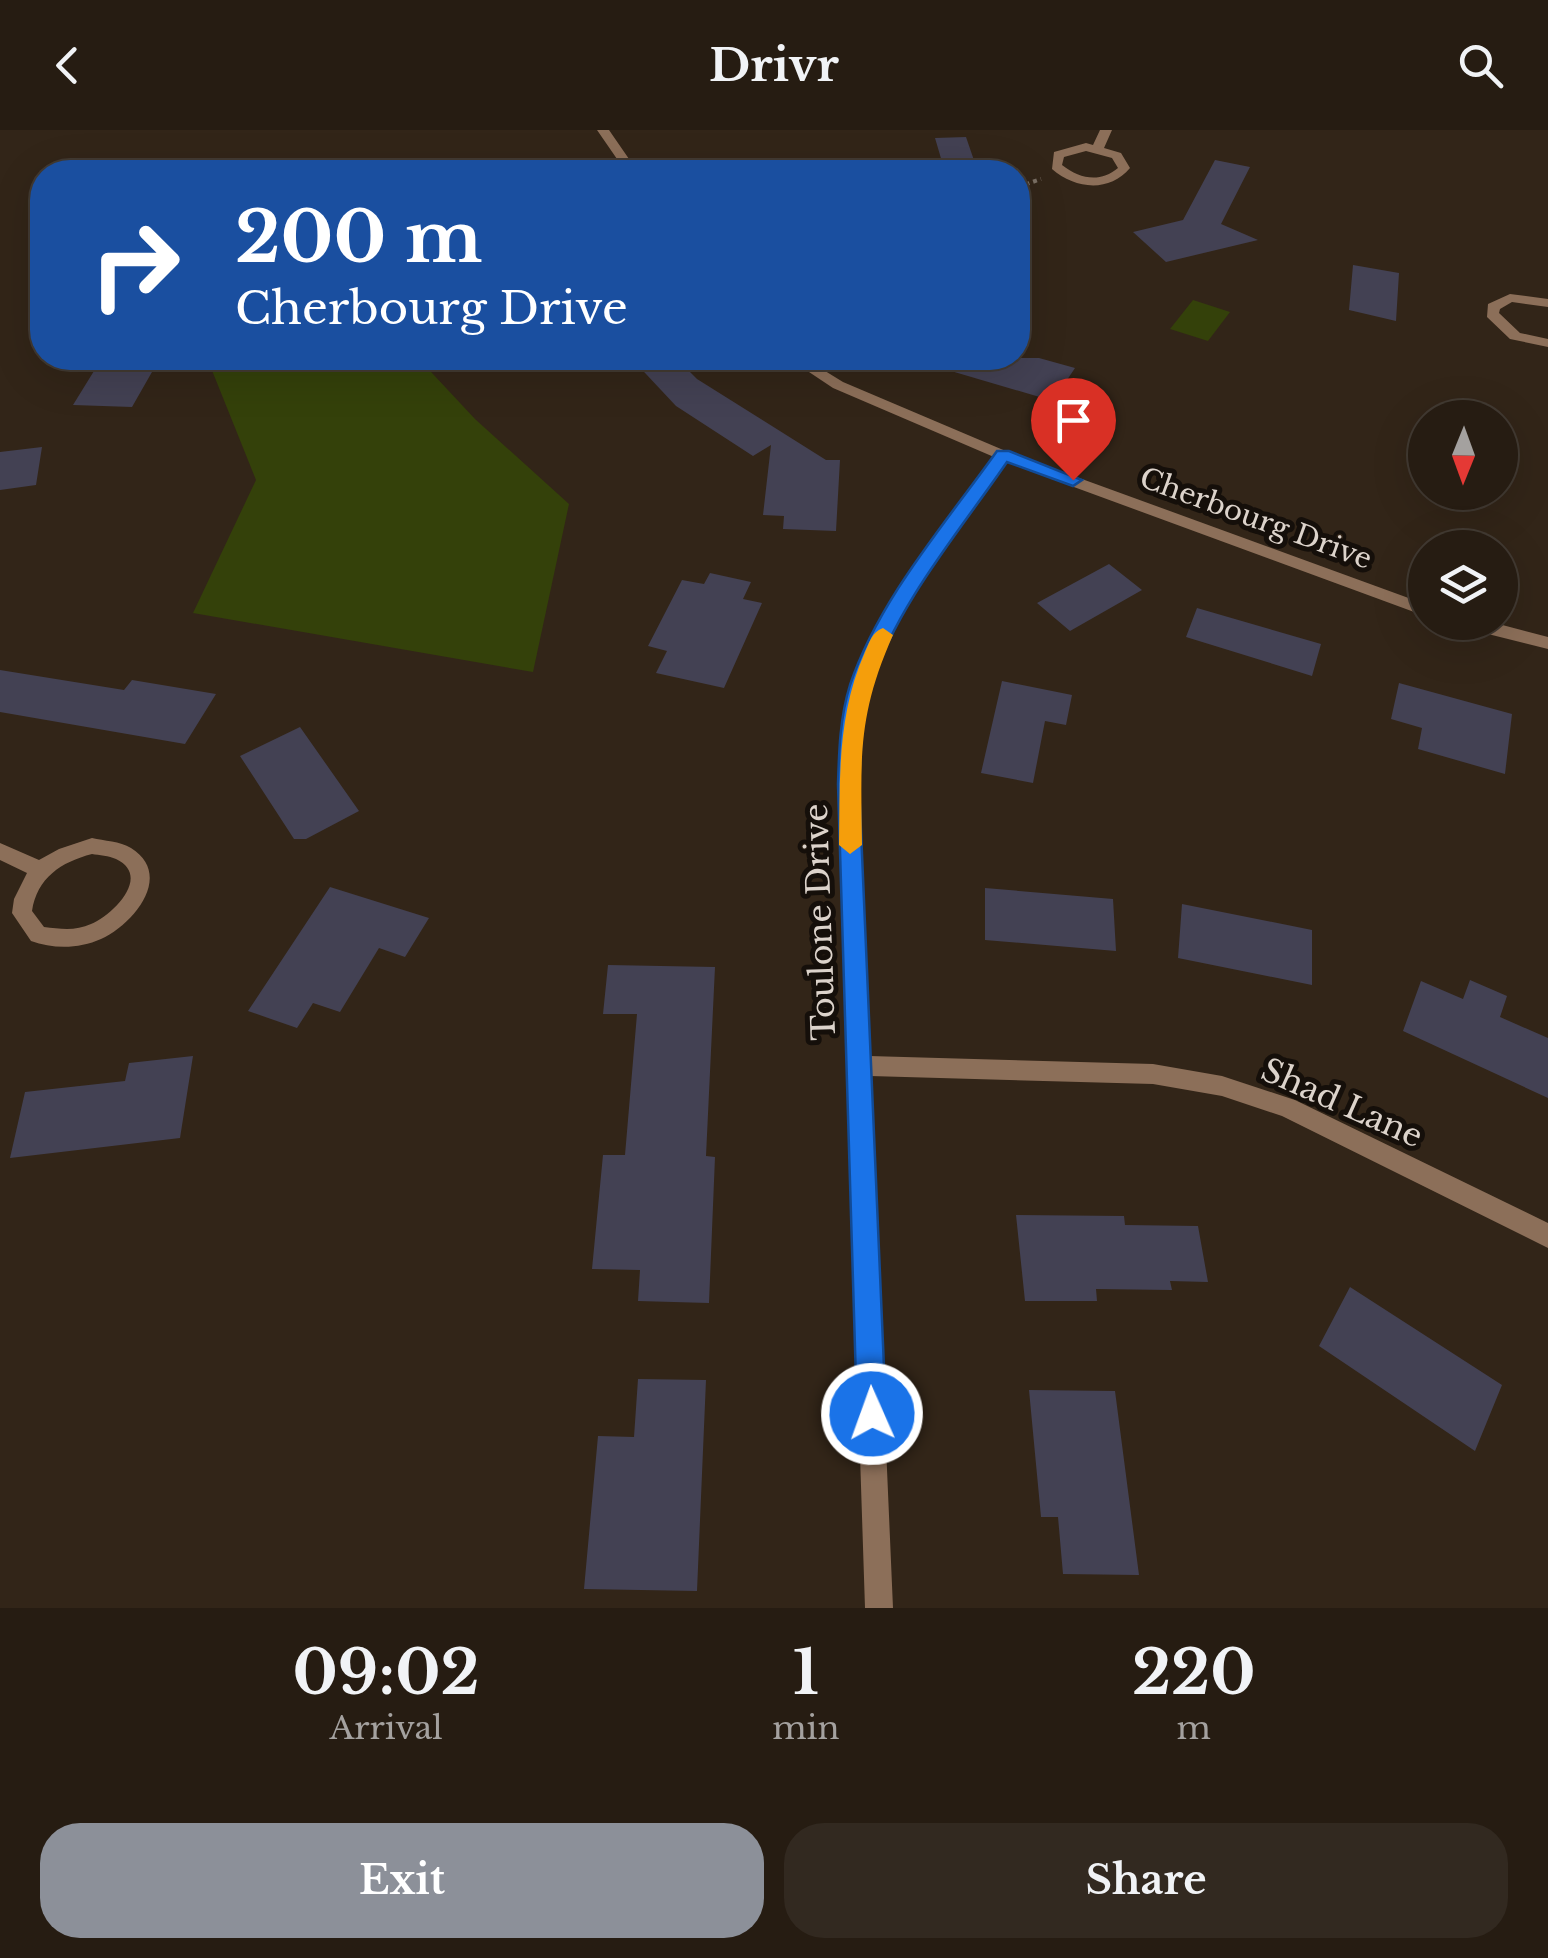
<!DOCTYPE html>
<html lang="en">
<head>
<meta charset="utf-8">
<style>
  body { margin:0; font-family:"Libre Baskerville",serif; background:#322920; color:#f1f3f6; height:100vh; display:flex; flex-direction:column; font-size:38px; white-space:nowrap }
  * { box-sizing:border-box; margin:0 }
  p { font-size:32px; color:#a4a19f }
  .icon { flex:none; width:55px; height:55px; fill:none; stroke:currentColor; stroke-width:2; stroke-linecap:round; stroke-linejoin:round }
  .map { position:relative; height:1478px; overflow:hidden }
  .sheet { display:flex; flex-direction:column; background:#261c12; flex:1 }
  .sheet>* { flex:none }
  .hud { position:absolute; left:30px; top:30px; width:1000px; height:210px; border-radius:40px; box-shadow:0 10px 40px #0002,0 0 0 2px #423a32; background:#1a4fa0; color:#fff; overflow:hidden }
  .needle { width:65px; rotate:181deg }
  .fabs { position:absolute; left:1408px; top:270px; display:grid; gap:20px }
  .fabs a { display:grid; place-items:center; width:110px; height:110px; border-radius:50%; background:#261c12; box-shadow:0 10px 40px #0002,0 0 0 2px #423a32; font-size:50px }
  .pin { position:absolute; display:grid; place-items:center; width:85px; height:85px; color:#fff; margin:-102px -42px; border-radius:50% 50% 50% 0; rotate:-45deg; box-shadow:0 0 10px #0007 }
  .pin .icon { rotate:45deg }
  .me { position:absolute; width:110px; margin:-55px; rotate:358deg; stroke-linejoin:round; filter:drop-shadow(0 0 8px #0008) }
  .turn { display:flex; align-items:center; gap:35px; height:210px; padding:0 40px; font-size:45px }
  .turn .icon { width:130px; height:130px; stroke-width:2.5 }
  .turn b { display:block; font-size:70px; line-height:85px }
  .eta { display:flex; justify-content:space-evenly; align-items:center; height:170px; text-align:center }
  .eta b { font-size:60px; font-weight:700; line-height:70px }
  .cta { display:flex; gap:20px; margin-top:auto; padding:20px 40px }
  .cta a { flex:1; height:115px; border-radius:40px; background:#8c9099; color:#fff; font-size:40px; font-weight:700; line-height:115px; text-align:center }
  .cta a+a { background:#322920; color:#f1f3f6 }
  header { display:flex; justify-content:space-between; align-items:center; height:130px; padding:0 40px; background:#261c12; font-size:45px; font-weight:700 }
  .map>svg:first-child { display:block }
</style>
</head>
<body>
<header><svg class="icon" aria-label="back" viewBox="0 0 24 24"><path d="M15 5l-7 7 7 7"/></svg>Drivr<svg class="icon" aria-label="search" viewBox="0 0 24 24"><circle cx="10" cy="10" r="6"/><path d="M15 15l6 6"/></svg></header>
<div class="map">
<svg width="1548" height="1478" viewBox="0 0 1548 1478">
  <rect width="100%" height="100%" fill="#322518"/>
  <!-- green -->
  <path fill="#34410a" d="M1193,170L1230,182L1208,211L1170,199Z
    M207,228H418L475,289L569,374L533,542L193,483L256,350Z"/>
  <!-- building -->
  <path fill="#434153" d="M966,7L978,42H945L935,8Z
    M1215,30L1250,37L1221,94L1258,110L1166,132L1133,102L1183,90Z
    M1353,135L1399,143L1396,191L1349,180Z
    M102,228H160L132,277L73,275Z
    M631,228H676L697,249L826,330H840L836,401L783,399L784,386L763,385L771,315L753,326L676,276Z
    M936,228H1039L1075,238L1053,271L934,236Z
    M42,317L36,355L0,360V322Z
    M1109,434L1142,460L1070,501L1037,473Z
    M710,443L751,452L743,469L762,473L724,558L656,543L667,521L648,516L682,450L704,454Z
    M1197,478L1321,514L1312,546L1186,507Z
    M0,540L124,560L132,550L216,564L185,614L0,582Z
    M1002,551L1072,565L1066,595L1045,591L1033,653L981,643Z
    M1399,553L1512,584L1505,644L1418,619L1422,598L1391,589Z
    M300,597L359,681L306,709H294L240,626Z
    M330,757L429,788L405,827L379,818L340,882L313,873L297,898L248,881Z
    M985,758L1113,769L1116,821L985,810Z
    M1182,774L1312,800V855L1178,828Z
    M608,835L715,837L706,1026L715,1027L709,1173L638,1171L640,1140L592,1139L603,1025H625L637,884H603Z
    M1470,850L1507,866L1500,887L1548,908V968L1403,901L1421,851L1463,869Z
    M193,926L180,1008L10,1028L25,962L125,951L129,933Z
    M1016,1085L1124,1086L1125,1095L1198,1096L1208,1152L1170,1151L1172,1160L1096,1159L1097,1171H1025Z
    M1350,1157L1502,1255L1475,1321L1319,1216Z
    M638,1249L706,1250L697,1461L584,1459L598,1306L634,1307Z
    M1029,1260L1115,1261L1139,1445L1063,1444L1058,1387H1041Z"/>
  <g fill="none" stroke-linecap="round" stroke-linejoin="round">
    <!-- path -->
    <path stroke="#7a6f64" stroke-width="4" stroke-dasharray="4 4" stroke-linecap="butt" d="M1018,57L1041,49"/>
    <!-- street -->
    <path fill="#8c6f59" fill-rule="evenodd" d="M597,0H609L638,42H626Z
      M1100,0H1112L1104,18L1121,23L1130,38C1109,63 1075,59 1052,39L1054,22L1086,13L1093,15ZM1086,21L1112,28L1118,38C1100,53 1080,49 1062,35L1064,27Z
      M1510,164L1548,169V177L1512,172L1500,179L1499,183L1520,203L1548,209V217L1510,209L1487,187L1488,174Z
      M788,228H804L843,252L1008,322L1425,474V486L1006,332L911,466L881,524L867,567L858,654L869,926L1153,934L1222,946L1295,970L1548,1093V1118L1282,986L1222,966L1153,954L870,946L893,1478H865L838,654C841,621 842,587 852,555C880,469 941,399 994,327L833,258Z
      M1456,492H1491L1548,507V519L1464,498Z
      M92,708C104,711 120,711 131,718C174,745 134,794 101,809C79,819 53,819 31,811L12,783L14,769L27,743L0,730V713L39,730L59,719ZM92,724C99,725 109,726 116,729C152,746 113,785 91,794C76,801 61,799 44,797L32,781C37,748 61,732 92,724Z"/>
  </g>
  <!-- route -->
  <path fill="#1a73e8" stroke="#114b97" stroke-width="2.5" d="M997,321H1009L1082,350L1073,356L1007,332C959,402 897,474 871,555C861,587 861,621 859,654L886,1284L882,1295L872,1299L861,1295L857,1284L838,654C839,621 840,587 850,555C879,469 945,394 997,321Z"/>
  <!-- slow -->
  <path fill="#f59e0b" d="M883,498L893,505C857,586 861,628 862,715L850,724L839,715C840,647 837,585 865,522C870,511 872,502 883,498Z"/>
  <g text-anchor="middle" stroke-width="10" stroke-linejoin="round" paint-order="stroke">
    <!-- far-street labels -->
    <g font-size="28" fill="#dcd3cb" stroke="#150f0a">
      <text transform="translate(1256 388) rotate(20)" y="10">Cherbourg Drive</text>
    </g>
    <!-- street labels -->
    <g font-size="32" fill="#dcd3cb" stroke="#150f0a">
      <text transform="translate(820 792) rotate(-92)" y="11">Toulone Drive</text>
      <text transform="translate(1342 973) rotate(24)" y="11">Shad Lane</text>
    </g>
  </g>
</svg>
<div class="fabs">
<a><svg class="needle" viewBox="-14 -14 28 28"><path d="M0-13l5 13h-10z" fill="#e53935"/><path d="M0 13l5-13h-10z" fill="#a4a19f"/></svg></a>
<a><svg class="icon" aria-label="layers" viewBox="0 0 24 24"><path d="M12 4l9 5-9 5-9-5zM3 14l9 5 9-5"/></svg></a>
</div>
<div class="pin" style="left:1073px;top:350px;background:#d93025"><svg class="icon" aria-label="arrive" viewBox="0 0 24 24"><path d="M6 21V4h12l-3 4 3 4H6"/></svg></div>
<svg class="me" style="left:872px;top:1284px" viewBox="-20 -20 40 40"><circle r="17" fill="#1a73e8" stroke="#fff" stroke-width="3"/><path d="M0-11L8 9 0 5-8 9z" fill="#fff"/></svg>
<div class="hud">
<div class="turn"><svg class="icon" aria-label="right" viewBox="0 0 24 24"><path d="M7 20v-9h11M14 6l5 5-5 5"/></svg><div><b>200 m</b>Cherbourg Drive</div></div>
</div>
</div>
<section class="sheet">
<div class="eta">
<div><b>09:02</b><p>Arrival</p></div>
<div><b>1</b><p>min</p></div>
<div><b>220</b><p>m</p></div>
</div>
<div class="cta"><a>Exit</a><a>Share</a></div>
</section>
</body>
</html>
